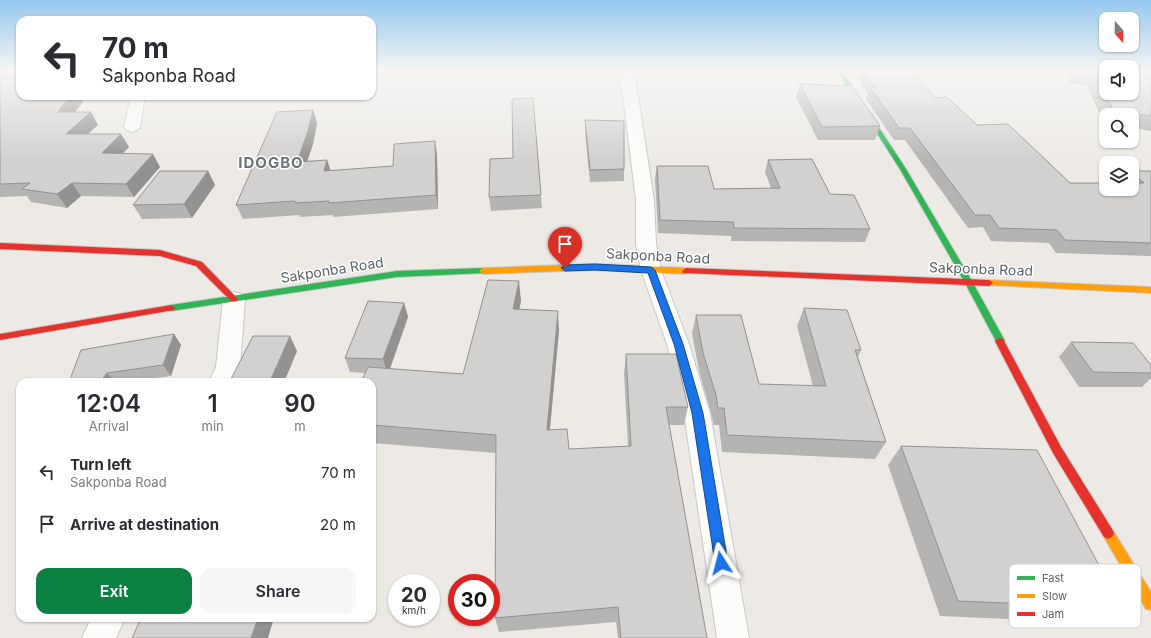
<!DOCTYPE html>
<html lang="en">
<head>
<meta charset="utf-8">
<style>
  body { margin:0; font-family:Inter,sans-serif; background:#f7f7f7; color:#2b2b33; height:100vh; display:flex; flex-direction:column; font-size:15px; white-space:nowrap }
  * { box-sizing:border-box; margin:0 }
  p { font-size:13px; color:#7c7c81 }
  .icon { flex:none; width:22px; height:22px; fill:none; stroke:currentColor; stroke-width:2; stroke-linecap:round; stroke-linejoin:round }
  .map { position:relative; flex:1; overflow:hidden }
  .drawer { position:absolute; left:16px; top:378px; width:360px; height:244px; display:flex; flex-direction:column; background:#fff; border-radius:12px; box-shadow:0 1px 3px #0004 }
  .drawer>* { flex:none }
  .banner { position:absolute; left:16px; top:16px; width:360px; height:84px; border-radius:12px; box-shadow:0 1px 3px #0004; background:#fff; color:#2b2b33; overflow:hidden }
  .needle { width:26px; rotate:160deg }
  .buttons { position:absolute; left:1099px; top:12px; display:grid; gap:8px }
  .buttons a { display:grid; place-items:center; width:40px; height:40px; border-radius:8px; background:#fff; box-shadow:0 1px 3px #0004; font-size:20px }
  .speed { position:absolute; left:388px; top:574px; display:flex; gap:8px; font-size:20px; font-weight:700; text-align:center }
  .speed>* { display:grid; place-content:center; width:52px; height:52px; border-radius:50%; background:#fff; box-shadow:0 1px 3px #0004; line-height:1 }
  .speed small { font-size:10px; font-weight:400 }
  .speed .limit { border:6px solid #d22; background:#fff; color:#111 }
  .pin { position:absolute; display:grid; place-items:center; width:34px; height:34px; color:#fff; margin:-41px -17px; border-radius:50% 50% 50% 0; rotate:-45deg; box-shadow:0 0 4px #0007 }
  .pin .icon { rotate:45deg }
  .me { position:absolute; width:44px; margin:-22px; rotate:351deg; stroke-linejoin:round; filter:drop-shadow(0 0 3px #0008) }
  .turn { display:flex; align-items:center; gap:14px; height:84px; padding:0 20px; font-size:18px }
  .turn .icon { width:52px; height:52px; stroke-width:2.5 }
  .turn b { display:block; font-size:28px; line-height:34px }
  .eta { display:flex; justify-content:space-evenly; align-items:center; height:68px; text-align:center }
  .eta b { font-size:24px; font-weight:600; line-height:28px }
  .primary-button { display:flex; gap:8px; margin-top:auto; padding:8px 20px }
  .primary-button a { flex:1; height:46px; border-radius:12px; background:#0b8043; color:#fff; font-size:16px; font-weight:600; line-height:46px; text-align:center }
  .primary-button a+a { background:#f7f7f7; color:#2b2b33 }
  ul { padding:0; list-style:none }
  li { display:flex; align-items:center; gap:12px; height:52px; padding:0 20px }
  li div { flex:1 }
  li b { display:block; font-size:15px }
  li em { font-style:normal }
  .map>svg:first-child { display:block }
</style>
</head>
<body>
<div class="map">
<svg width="1151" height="638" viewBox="0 0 1151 638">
  <rect width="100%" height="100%" fill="#edeae6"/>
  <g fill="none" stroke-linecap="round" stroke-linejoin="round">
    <defs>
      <path id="street" d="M620,71H634L654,200L656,244L661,270L689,344L710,413L749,638H717L684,413L667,344L641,270L636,244V200Z
        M131,96H145L140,127L137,130L132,132L127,130L124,127Z
        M234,292L242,294L245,299L240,367L233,382H209L216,367L223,299L226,294Z
        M91,618H125L116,638H82Z"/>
      <path id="fast" d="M837,71H842L906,169L973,283L1005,341L1003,343H997L965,283L900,169Z
        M483,268L487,271L486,273L397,277L171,311L167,308L171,305L397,271Z"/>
      <path id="slow" d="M595,264L686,268L690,271L686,274L595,270L483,274L479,271L483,268Z
        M989,280L1151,287V293L986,285L985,283Z
        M1108,527L1112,529L1151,592V610L1146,609L1104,537L1102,533L1104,529Z"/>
      <path id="jam" d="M0,243L160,250L202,262L238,299L237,301H231L196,266L160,256L0,249Z
        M686,268L989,280L993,283L989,286L683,273L682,271Z
        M171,305L175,308L174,310L0,340V334Z
        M1000,338L1003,339L1061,447L1112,529L1114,533L1112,537L1108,539L1104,537L1053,453L995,341L997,339Z"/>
    </defs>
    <!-- street casing -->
    <use href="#street" stroke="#c8c8c7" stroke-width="2"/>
    <!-- fast casing -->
    <use href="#fast" stroke="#c8c8c7" stroke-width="2"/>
    <!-- slow casing -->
    <use href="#slow" stroke="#c8c8c7" stroke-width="2"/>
    <!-- jam casing -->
    <use href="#jam" stroke="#c8c8c7" stroke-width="2"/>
    <!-- street -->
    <use href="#street" fill="#fcfcfb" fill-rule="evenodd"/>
    <!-- fast -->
    <use href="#fast" fill="#30b455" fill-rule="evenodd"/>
    <!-- slow -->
    <use href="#slow" fill="#ff9f0a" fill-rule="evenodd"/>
    <!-- jam -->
    <use href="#jam" fill="#e5322d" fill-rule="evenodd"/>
  </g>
  <!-- wall -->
  <path fill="#b5b4b2" d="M0,71L20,96H83L82,103L75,112H91L98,125L88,134H121L129,147L122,154L160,167L134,197L81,196L67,208L31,202L27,196L0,197Z
    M853,71H913L935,98L977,125L1070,183L1132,189V171H1151V256L1056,253L1049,243L991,241L983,227L968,228L905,140H894L866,99L868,94Z
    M1065,71H1151V131L1132,128V115H1106V124H1104L1087,85L1071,83Z
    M800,84L880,126L875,140H818L796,97Z
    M313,110L317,123L313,144L307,162L327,160L330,171L393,166L435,141L437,154L438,209L333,217V215L300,217L299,215L243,219L236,205Z
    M585,120L624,169V181L590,182L585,132Z
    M768,160L830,194L870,229L865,242L731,241V236L658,233L655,179L657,166L714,189L771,188L765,172Z
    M208,171L215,185L192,218L142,219L133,205Z
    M541,195L542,208L491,211L489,197Z
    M521,301L519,310L559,330L550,430L569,449L628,446L624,373L626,354L688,407L684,425H669L707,638H618L616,622L499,632L495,618L496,453L372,443V382L365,373L350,372L345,358L404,303L408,317L390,369L463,374Z
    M804,308L861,350L858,357L886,442L875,459L722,452L719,425H714L711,413L699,371L692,333L696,315L759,384L813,386L797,326Z
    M174,334L181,345L171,376L126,382H69Z
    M1071,342L1151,365V378L1142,387H1079L1059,357Z
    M297,351L284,382H233L231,379Z
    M901,446L1122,608L1096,623L940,616L888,465Z"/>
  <!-- shaded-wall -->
  <path fill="#949291" d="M70,96H83L82,103L66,124L58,112Z
    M313,110L317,123L313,144L302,176L297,162Z
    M91,112L98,125L74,146L66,134Z
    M121,134L129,147L110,166L102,153Z
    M435,141L437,154L438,209L436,195Z
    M153,154L160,167L134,197L126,184Z
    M327,160L332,174L324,171Z
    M208,171L215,185L192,218L184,204Z
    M72,183L81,196L67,208L57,194Z
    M519,281L521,301L515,329L513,309Z
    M404,303L408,317L388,374L383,359Z
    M558,311L559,330L548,448L547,430Z
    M174,334L181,345L171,376L163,365Z
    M290,336L297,351L284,382H273L271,379Z
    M107,373L115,382H100Z
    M258,618H274L268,638H251Z"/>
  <!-- building -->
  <path fill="#d3d1cf" stroke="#949291" d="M0,71H20V96H70L58,112H91L66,134H121L102,153L153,154L126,184L72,183L57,194L22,189L30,183L0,184Z
    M864,71H913L935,98L947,97L977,125L1008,124L1070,183H1106V189H1132V183H1144L1132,172V171H1151V243L1065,240L1057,230L999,228L990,215H975L910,128H899L870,87L876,88Z
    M1092,71H1106V93H1132V71H1151V116L1113,110L1095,72Z
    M800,84L852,86L880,126L822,127Z
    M533,98L541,195L489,197L490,159L513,158L512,99Z
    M313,110L308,131L297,162L327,160L324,171L393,166L394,144L435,141L436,195L329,203V201L295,203V201L236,205L277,112Z
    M585,120L624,121V169L590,170Z
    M812,159L830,194L854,195L870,229L734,228L733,222L660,220L657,166H708L714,189L780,188L768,160Z
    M160,171H208L184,204L133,205Z
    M488,280L519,281L513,309L558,311L547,430L567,429L569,449L631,446L626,354H676L688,407H666L707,638H621L618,607L495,618L496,435L372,425V382H361L368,367L463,374Z
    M368,301L404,303L383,359L345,358Z
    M804,308L847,310L861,350H855L886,442L727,435L724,408H718L716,395L703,353L696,315H741L759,384L826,386Z
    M174,334L163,365L107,373L100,382H69L81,350Z
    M253,336H290L271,379H231Z
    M1071,342L1133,343L1151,365V373L1093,372Z
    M901,446L1037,450L1122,608L958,601Z
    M141,618H258L251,638H132Z"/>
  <!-- sky -->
  <linearGradient id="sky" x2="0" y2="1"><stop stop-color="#95c8ee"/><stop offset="0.44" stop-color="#f7f6f4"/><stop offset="1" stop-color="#f7f6f4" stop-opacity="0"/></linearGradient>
  <rect width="1151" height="161" fill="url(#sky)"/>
  <!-- route -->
  <path fill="#1a73e8" stroke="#114b97" d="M595,264L651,267L655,270L683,344L703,413L728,563L726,567L721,569L717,567L715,563L692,413L674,344L648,273L595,270L565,271L561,268L565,265Z"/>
  <g text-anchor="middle" stroke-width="3" stroke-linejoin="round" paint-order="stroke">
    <!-- street labels -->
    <g font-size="14" fill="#5b6266" stroke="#fff">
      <text transform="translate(658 256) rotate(3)" y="5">Sakponba Road</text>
      <text transform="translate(981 269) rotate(2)" y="5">Sakponba Road</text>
      <text transform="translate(332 270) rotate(-9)" y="5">Sakponba Road</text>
    </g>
    <!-- far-district labels -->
    <g font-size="15" font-weight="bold" letter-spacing="1" fill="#6c7478" stroke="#fff">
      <text x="271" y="168">IDOGBO</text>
    </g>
  </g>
  <!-- legend -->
  <rect x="1009" y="564" width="132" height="64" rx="6" fill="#fff" stroke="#ced0d1" stroke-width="1"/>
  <rect x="1017" y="576" width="18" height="4" fill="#30b455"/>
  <rect x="1017" y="594" width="18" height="4" fill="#ff9f0a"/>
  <rect x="1017" y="612" width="18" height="4" fill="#e5322d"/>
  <g font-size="11" fill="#5b6266">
    <text x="1042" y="582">Fast</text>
    <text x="1042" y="600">Slow</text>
    <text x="1042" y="618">Jam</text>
  </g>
</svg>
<div class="buttons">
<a><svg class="needle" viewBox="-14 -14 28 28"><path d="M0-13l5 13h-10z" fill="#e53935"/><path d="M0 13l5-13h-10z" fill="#7c7c81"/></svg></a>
<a><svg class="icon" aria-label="sound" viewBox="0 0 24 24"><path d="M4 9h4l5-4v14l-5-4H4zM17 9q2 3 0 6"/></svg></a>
<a><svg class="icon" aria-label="search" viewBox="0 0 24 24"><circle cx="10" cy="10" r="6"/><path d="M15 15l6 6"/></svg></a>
<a><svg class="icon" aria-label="layers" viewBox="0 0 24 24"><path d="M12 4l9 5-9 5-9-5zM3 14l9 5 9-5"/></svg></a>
</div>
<div class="speed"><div>20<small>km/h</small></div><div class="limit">30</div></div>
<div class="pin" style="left:565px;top:268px;background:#d93025"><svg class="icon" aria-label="arrive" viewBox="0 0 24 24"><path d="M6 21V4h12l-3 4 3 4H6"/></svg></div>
<svg class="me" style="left:721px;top:563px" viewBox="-20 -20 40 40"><path d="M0-17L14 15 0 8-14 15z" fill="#1a73e8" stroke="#fff" stroke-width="4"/></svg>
<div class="banner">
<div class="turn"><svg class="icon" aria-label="left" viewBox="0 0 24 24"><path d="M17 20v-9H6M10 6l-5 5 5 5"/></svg><div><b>70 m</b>Sakponba Road</div></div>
</div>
<section class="drawer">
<div class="eta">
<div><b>12:04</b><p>Arrival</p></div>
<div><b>1</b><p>min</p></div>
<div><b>90</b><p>m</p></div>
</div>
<ul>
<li><svg class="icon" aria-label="left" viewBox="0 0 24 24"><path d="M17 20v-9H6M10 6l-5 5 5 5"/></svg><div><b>Turn left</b><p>Sakponba Road</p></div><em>70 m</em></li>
<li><svg class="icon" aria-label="arrive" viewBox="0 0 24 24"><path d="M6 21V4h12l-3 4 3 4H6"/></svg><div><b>Arrive at destination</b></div><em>20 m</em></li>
</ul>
<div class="primary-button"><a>Exit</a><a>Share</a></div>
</section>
</div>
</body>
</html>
